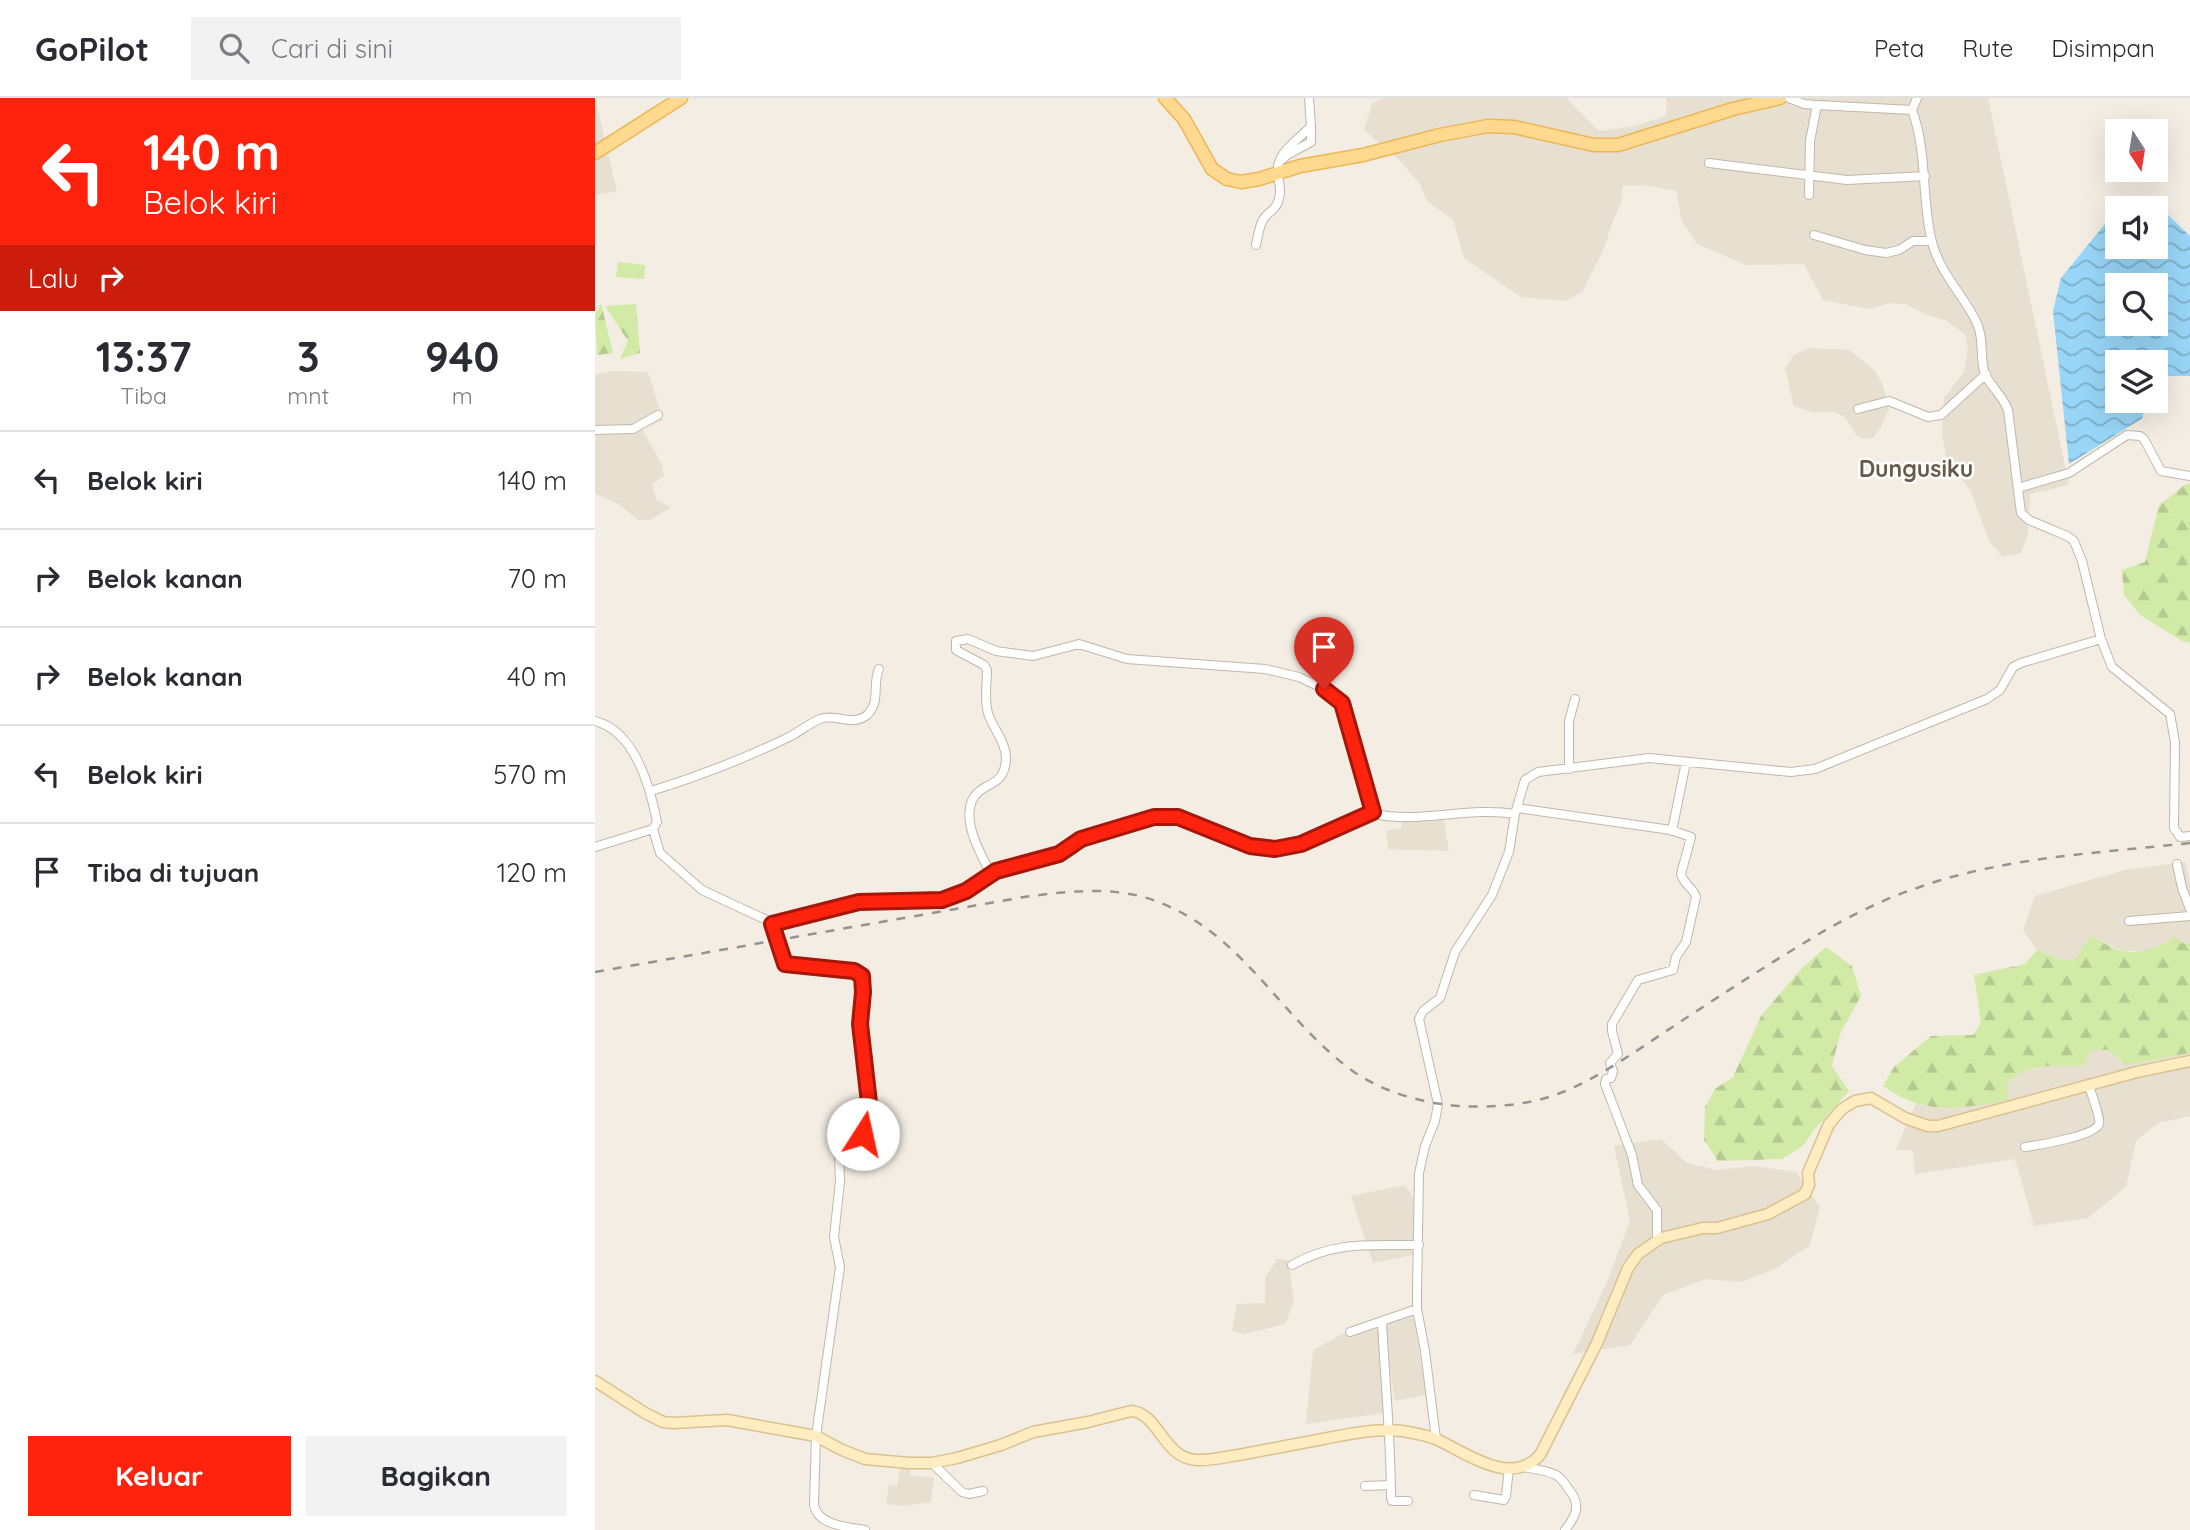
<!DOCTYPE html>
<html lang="id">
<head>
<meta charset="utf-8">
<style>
  body { margin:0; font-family:Quicksand,sans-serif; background:#f2f2f3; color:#2b2b33; height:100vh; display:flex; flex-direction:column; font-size:26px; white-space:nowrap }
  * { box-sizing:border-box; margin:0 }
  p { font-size:23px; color:#7c7c81 }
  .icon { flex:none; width:38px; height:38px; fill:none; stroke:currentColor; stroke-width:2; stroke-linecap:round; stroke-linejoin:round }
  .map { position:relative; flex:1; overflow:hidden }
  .drawer { display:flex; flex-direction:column; background:#fff; width:595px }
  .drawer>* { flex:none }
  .banner { background:#ff230e; color:#fff; overflow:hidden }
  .needle { width:46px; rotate:168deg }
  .fabs { position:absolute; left:1510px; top:21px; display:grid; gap:14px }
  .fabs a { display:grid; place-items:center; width:63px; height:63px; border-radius:0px; background:#fff; box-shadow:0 7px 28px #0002; font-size:35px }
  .pin { position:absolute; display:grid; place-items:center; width:60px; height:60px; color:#fff; margin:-72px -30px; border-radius:50% 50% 50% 0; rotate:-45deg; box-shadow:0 0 7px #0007 }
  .pin .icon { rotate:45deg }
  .me { position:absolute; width:77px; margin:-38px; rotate:10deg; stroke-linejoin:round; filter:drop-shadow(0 0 5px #0008) }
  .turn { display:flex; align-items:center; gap:24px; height:147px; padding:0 28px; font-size:32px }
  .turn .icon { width:91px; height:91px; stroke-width:2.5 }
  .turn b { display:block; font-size:49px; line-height:60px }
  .then { display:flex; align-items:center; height:66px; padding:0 28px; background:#0003; gap:14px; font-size:26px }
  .eta { display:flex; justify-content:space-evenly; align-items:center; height:119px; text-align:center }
  .eta b { font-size:42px; font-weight:700; line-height:49px }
  .button { display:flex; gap:14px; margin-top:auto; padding:14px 28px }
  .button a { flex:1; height:80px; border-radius:0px; background:#ff230e; color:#fff; font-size:28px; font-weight:700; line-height:80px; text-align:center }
  .button a+a { background:#f2f2f3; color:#2b2b33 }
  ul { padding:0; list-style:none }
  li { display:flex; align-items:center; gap:21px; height:98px; padding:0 28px; border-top:2px solid #e1e1e2 }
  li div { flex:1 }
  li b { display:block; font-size:26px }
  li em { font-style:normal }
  header { display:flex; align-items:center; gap:42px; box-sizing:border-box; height:98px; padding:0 35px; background:#fff; border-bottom:2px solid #e1e1e2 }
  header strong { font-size:33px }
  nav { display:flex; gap:38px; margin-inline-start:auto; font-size:24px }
  .search { width:490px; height:63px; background:#f2f2f3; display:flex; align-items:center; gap:18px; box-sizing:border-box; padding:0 24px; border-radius:0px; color:#7c7c81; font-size:26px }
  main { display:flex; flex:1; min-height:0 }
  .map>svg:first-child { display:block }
</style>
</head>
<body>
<header>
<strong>GoPilot</strong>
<div class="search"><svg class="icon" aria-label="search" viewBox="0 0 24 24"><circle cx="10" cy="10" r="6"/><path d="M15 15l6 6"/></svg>Cari di sini</div>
<nav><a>Peta</a><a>Rute</a><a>Disimpan</a></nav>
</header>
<main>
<section class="drawer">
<div class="banner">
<div class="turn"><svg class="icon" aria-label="left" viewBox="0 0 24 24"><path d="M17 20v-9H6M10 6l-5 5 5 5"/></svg><div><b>140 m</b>Belok kiri</div></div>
<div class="then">Lalu<svg class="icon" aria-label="right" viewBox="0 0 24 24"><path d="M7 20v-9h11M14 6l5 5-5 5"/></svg></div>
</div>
<div class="eta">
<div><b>13:37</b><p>Tiba</p></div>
<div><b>3</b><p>mnt</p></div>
<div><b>940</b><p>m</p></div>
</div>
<ul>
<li><svg class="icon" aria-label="left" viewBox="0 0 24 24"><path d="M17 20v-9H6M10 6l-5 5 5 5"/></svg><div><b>Belok kiri</b></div><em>140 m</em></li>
<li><svg class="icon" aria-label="right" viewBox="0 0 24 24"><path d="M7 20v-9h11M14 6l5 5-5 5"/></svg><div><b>Belok kanan</b></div><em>70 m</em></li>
<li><svg class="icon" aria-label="right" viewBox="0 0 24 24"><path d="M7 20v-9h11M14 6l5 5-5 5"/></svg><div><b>Belok kanan</b></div><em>40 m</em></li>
<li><svg class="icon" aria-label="left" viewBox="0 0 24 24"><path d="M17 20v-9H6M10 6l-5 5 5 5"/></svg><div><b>Belok kiri</b></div><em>570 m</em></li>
<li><svg class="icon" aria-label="arrive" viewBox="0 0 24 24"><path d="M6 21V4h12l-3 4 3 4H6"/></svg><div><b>Tiba di tujuan</b></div><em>120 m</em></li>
</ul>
<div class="button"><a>Keluar</a><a>Bagikan</a></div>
</section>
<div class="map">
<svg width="1595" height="1432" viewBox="0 0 1595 1432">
  <defs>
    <pattern id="forest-firs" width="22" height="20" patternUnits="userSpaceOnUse" patternTransform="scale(1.75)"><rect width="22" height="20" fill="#d1eba7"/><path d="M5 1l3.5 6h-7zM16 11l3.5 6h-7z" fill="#b5ca90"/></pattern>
    <pattern id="water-waves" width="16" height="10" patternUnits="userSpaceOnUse" patternTransform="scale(1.75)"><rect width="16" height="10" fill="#98d5f6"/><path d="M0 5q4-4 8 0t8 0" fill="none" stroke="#7eaec8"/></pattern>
  </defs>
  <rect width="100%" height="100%" fill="#f3ede3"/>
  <!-- residential -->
  <path fill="#e7dfd0" d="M0,0L22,93L0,97Z
    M787,0H971L1004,33L1040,28L1071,18L1072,0H1393L1474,387L1435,396L1433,436L1426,455L1408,459L1394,443L1376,394L1351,359L1347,336L1349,300L1369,274L1373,252L1370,236L1350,222L1331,217L1311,206L1295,205L1274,211L1228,202L1209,166L1151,167L1102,146L1087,123L1081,93L1049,87L1028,88L1026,105L1017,125L1009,151L987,194L970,203L926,199L869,160L858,122L832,103L825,86L804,62L769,32L777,6Z
    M1213,250L1254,252L1278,271L1287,284L1294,311L1286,329L1278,340L1269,341L1261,337L1250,319L1239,314H1217L1199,308L1190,270L1199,257Z
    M17,273L53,274L68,322L47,331L67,367L69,378L57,386L61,402L76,409L55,422H43L24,406L0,396V277Z
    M806,718L848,719L854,753L793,751L791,733L807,730Z
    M1590,764L1595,787V846L1573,845L1552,853H1527L1495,838L1479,863L1464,861L1442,852L1428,832L1440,798L1530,772Z
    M1496,952H1513L1531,967L1595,955V1018L1563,1025L1541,1043L1531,1089L1493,1120L1439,1128L1420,1061L1320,1076L1318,1052H1301L1321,1005L1333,1009L1413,1001V984L1424,974L1458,967L1487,968Z
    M1066,1041L1092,1065L1122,1072L1160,1068L1201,1074L1225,1109L1215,1147L1182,1170L1146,1184L1111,1181L1068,1197L1035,1247L978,1256L1013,1182L1035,1122L1019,1048Z
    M810,1087L821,1104L822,1156L778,1165L756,1098Z
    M682,1161L693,1162L699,1203L690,1226L649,1236L637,1233L642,1206L670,1205V1180Z
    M818,1217L832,1297L800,1303L787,1222Z
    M785,1231L796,1314L711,1326L718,1252L747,1236Z
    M306,1365L316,1367L315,1377L339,1380L336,1404L308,1408L291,1406L294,1387L302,1388Z"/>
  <!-- forest -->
  <path fill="url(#forest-firs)" d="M6,205L18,255L2,257L0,217Z
    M41,206L45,255L25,261L33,243L10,208Z
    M1591,386H1595V545L1587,543L1545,517L1529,497L1527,472L1550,464L1564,407Z
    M1495,838C1505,842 1516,850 1526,853C1544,857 1567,850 1580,838L1587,845L1595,846V955L1531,967L1513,952H1496L1488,968C1461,967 1433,965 1413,984V1002C1367,1011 1328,1018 1288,988L1299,969L1336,938L1378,937L1386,925L1379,877L1430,866L1442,852L1464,861L1479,863Z
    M1231,849L1257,868L1266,898L1245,936L1237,968L1254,993L1219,1032L1208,1048L1187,1061L1123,1063L1109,1042L1110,1009L1120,991L1138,979L1166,918L1207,870Z"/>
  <!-- park -->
  <path fill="#d1eba7" d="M23,164L50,167L49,181L21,179Z"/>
  <!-- water -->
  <path fill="url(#water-waves)" fill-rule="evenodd" d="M1522,111V149H1561V117L1568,112L1595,138V278H1561V264H1522V303H1548V320L1474,366L1458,213L1466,180ZM1522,187H1561V226H1522Z"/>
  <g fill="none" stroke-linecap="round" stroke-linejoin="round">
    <defs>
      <path id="street" d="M1194,0L1209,6L1222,7L1317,12C1333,55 1326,101 1337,144C1344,173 1368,197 1381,223C1390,242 1384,259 1390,276C1396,289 1408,298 1413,312L1426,415L1434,422L1472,438L1479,443L1487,463L1506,541L1517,569L1575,616L1580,644L1579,730L1585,739L1595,738
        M1317,12L1322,0
        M688,61L692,57L716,44V28
        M1114,65L1252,82L1330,78
        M1214,97L1215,43L1222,7
        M1219,137L1270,152L1291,155L1304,152L1318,143H1336
        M661,147C663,139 664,127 669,120C674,113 680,113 683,104C687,93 684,86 683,76C680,54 704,42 716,28L714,0
        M1263,311L1294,303L1333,319L1346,317L1391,276
        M0,332L38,331L63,317
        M1423,390L1474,375L1532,337L1545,338L1549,341L1566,373L1595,378
        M0,623C40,633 55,688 62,724L58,731L0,749
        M974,671V623L980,601
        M56,693C102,679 148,661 192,640C203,635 213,626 225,621C240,615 257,629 272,617C286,604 277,586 284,571
        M922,710L1076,732L1096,739L1086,776C1088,786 1099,790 1101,799L1091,844L1081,859L1078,872L1043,882L1017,926V933L1023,956L1015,965L1018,973L1016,980L1011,981L1010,986L1037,1057L1043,1087L1062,1112V1143
        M58,731L65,755L107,792L176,824L190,866L259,873L266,878L268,894L266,926L276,1022L273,1031L251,1047L244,1057L245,1083L239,1139L245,1169L221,1338L219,1407C223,1428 253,1429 270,1432
        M1077,733L1091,664
        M1582,766L1587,790L1595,811
        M396,776C386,757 365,721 379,699C389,683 410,690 411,660C411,644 397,629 393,615C389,602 392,585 392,572L389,567L361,552V543L373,541L401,553L438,558L484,546L532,561L670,571L704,579L729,591L747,605L773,705L780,716C826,726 874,708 920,716
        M1534,823L1595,818
        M177,826L264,804H331L347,802L371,793L401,773L464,756L492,739L559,719H583L655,748L680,751L706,746L778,714
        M1430,1049C1444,1047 1500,1038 1504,1026C1506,1020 1496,995 1494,988
        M697,1167C742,1142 775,1148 824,1147
        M787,1224C790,1283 796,1342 796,1400L797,1403H813
        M755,1234L822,1211
        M841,1341L830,1253L822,1211V1195L824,1075L830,1048L840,1023L843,1006L824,921L828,913L845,900L860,854L897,797L914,754L920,716L930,682L943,674L1054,660L1196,674L1220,671L1392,601L1405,592L1418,569L1426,565L1506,541
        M337,1365L367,1394L374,1396L388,1393
        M928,1369C939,1371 951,1372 961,1377C966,1380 969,1384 972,1389C986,1405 983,1416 970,1432
        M770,1388L796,1387
        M879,1397L909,1402L911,1398L914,1370"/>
      <path id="secondary" d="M0,1283L50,1315L68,1324L78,1325L132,1322L154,1326L221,1338L245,1351L270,1361L314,1365H337L362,1360L406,1347L438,1334L493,1324L536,1313C564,1315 568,1360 601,1362C617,1363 634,1358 649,1356C675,1351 702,1346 728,1341C754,1336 781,1330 807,1333C819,1335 832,1337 843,1342C873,1356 916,1389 945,1357L1002,1245L1033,1170L1043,1156L1066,1140L1108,1130H1122L1173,1116L1210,1096L1214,1087L1213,1075L1234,1026L1247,1011L1260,1003L1276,1000L1310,1020L1333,1028H1343L1542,974L1595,963"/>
      <path id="primary" d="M570,0L589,21L617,71L632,81L646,84L664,81L705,68L768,57L845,37L893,28L919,29L999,47H1023L1138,11L1185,0
        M0,55L86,0"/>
    </defs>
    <!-- street casing -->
    <use href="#street" stroke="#c2b7a8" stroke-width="10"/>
    <!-- secondary casing -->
    <use href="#secondary" stroke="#dac290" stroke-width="13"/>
    <!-- primary casing -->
    <use href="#primary" stroke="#edb756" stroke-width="15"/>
    <!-- street -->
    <use href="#street" stroke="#fff" stroke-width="8"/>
    <!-- secondary -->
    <use href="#secondary" stroke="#ffecc1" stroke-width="10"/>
    <!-- primary -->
    <use href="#primary" stroke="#ffd990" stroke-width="12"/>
    <!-- rail -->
    <path stroke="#949494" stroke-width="2.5" stroke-dasharray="9 9" stroke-linecap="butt" d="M0,874L429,799C474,793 523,787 566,805C648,838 684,916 751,968C783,993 825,1005 864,1008C898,1010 936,1007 968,994C1009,977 1045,950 1082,926C1132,893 1183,860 1234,830C1262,815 1291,800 1322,790C1408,759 1504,755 1595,745"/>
  </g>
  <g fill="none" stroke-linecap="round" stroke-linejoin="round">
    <defs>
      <path id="route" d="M268,1036L273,1031L276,1022L265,926L268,894L267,878L259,873L190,866L177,826L264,804L347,802L371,793L401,773L464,756L486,741L559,719H583L655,748L680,751L706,746L778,714L747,605L729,591"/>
    </defs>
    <!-- route casing -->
    <use href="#route" stroke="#a61709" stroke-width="18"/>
    <!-- route -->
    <use href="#route" stroke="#ff230e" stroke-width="12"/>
  </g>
  <g text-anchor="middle" stroke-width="5" stroke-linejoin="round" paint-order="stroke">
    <!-- quarter labels -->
    <g font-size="23" font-weight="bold" fill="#695a49" stroke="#fff">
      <text x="1321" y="379">Dungusiku</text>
    </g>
  </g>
</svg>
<div class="fabs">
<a><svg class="needle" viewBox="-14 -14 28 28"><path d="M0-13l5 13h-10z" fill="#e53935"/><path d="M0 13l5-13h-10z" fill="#7c7c81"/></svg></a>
<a><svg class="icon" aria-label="sound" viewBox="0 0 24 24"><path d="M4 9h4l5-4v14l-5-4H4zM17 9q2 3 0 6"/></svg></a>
<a><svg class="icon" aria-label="search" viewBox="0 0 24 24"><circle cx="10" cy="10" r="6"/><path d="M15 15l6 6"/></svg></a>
<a><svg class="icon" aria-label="layers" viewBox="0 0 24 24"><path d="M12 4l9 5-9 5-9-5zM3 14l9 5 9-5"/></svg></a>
</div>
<div class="pin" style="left:729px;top:591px;background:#d93025"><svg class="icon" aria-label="arrive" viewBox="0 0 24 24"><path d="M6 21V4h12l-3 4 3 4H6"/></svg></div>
<svg class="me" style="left:268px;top:1036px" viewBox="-20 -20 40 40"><circle r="19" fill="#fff"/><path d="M0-13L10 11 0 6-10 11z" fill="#ff230e"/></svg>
</div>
</main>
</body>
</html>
